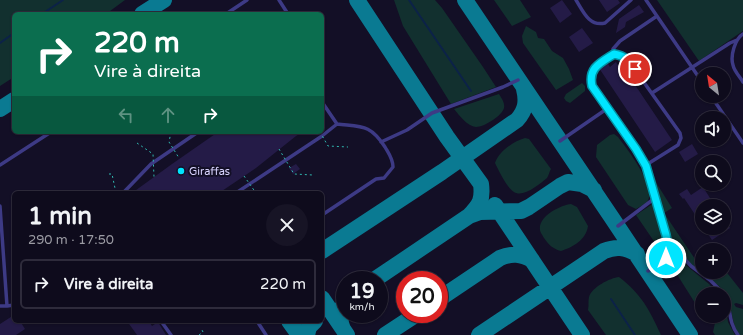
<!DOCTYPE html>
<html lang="pt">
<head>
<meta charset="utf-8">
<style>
  body { margin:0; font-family:"Varela Round",sans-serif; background:#171425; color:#f1f3f6; height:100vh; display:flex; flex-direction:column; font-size:15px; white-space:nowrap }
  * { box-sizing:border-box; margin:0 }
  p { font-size:13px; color:#9b9ba3 }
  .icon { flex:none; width:22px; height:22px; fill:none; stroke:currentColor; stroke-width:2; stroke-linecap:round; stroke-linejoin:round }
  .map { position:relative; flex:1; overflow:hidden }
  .details { position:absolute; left:12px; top:191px; width:312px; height:132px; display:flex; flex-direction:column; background:#0e0b1c; border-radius:6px; box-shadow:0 1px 3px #0004,0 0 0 1px #2e2b3b }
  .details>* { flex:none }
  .hud { position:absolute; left:12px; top:12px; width:312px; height:122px; border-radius:6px; box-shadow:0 1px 3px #0004,0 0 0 1px #2e2b3b; background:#0b6e4f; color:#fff; overflow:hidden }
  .needle { width:26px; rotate:330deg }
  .tools { position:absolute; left:695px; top:67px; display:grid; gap:8px }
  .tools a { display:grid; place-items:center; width:36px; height:36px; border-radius:50%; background:#0e0b1c; box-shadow:0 1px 3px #0004,0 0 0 1px #2e2b3b; font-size:20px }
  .speed { position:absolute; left:336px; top:271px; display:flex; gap:8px; font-size:20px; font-weight:700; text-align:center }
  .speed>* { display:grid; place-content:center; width:52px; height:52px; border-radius:50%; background:#0e0b1c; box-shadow:0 1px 3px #0004,0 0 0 1px #2e2b3b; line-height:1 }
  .speed small { font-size:10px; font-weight:400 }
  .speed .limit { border:6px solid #d22; background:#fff; color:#111 }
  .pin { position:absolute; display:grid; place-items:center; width:34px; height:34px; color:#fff; margin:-17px; border:2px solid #fff; border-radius:50%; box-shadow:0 1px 4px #0007 }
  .me { position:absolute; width:44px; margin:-22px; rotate:0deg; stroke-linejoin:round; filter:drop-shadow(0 0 3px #0008) }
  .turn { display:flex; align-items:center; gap:14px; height:84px; padding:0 16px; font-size:18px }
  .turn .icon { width:52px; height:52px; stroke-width:2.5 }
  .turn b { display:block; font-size:28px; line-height:34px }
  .lanes { display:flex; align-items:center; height:38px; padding:0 16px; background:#0003; justify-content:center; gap:20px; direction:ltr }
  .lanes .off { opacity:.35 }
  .round { display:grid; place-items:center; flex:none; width:42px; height:42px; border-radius:21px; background:#171425 }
  .headline { display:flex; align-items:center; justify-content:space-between; height:68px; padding:0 16px }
  h1 { font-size:24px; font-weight:700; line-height:30px }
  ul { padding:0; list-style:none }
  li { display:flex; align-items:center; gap:12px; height:50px; margin:0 8px 6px; padding:0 8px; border:2px solid #2e2b3b; border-radius:6px }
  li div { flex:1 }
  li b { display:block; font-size:15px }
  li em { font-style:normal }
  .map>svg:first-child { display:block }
</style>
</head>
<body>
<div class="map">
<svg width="743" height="335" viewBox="0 0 743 335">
  <rect width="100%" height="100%" fill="#130f26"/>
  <!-- green -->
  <path fill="#12302f" d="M0,0H125L106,14H14V77L0,86Z
    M394,0H435L442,8L483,67L496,87L451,104L403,26Z
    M494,0H520L531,17L512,26Z
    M657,0H743V31L699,61Z
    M526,26L536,32L538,38L544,39L552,51L563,58L569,69L573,80L556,90L523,43L522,36Z
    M582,83L585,86V91L570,103L566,101L564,98L566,94Z
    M499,94C502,99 505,103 504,108C502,116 484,127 476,127C467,126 460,116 454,109Z
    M614,134L618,137C627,149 658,188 647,202C644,205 639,207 636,209L628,205L596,157L597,145L610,135Z
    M525,138L529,139L551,169C549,172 549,175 547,178C540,184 523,198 514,192C507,188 499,171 495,163C499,151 514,141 525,138Z
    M651,167L657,184L672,208L664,213L699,265L702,264V272H724V269L743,293V305L736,303L734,304L736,307L743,309V335H740L736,330L733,320L728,297L719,286L692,266L669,235L648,169Z
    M654,203L663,236L664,256L636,215Z
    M571,204L577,207L588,226C586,240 573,247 561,251C553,249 549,245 544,238C543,236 540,232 540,230C538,216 561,205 571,204Z
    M670,247L682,262L709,284L719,294H702V314L671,265Z
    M619,277C642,295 649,309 661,335H606L588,310C589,306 588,301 589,297C592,287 610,278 619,277Z
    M726,309L728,322L735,335H715L713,332L715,323L721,316H724V312Z"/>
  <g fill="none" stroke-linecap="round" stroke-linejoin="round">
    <!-- stream -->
    <path stroke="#0c2248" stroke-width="2" d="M409,0L471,91
      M42,14L63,0
      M0,43L14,33
      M611,299L635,335"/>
    <!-- taxiway -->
    <path stroke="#0a7a92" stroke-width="16" d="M357,0L447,137L481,184C483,200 480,204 469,216
      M465,0L612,218L690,335
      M142,14L164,0
      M0,109L14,100
      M495,205L582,335
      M322,251L442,172L517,120C526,110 527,101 524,89
      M374,280L469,216L480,212L521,211L529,207L560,186L568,182L582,184L594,190
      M322,298L347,335
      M439,299L500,258C512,253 521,254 532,260
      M289,321L299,335
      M343,329C339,321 340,309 345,302
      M307,335L309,327L315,321
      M385,335L417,314
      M479,335L604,251C616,246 625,247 637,254"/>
  </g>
  <!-- building -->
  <path fill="#241b47" d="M562,0L572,14L560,23L550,8Z
    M599,0H618L620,3L607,12Z
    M639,5L644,12L626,22L625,27L616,33L619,19Z
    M582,28L593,43L579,52L569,37Z
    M607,62L610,67L616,62L619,67L621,65L623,67L672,140L655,152L599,68Z
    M218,132H303L296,136L256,168L219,193H132L172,164Z
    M692,144L698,154L685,162L679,152Z
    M296,164L300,169L293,174L289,168Z
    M703,187L715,206H702V225L684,198L683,199L679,194L687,189L691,195Z
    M724,219L730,228L712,240L704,228H724Z
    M14,315V321H20L25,329L16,335H0V324Z
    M127,321H149L152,326L158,322L166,335H137Z"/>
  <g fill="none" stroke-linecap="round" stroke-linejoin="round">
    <!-- path -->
    <path stroke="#2fb8b0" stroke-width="1" stroke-dasharray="2 3" stroke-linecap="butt" d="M215,132L216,133
      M109,174H112L116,193
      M74,193L76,191L78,193
      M199,335L203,332L202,330"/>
    <!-- lane -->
    <path stroke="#3d3a85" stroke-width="3.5" d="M279,0L288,14
      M576,0C583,11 589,27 605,23L631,0
      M646,0L702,82
      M226,14L247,0
      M743,34C735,39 730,56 733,65C734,71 740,77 743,82
      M614,54L613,49L620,41L657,16
      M652,93L730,43L737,40
      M711,96L743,143
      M322,102L337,124
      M560,141L608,108
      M381,142L407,130L432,113L503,87L518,80
      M0,165L51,132
      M646,165L678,145L681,138L680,133L628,60L622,56L614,54C600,63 588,68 592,86L636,149L646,165L666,235L667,246L666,258L648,271
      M123,193L151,164L198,132
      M236,193L322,136L337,124C362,127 370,124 385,147C389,154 393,159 393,167L384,178L376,179L322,215
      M0,206L7,306L14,305
      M618,226L655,198
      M667,240L691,266L710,280L724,294
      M724,294C732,308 727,320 738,335
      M0,306H7
      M161,321L171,335
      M257,321L266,335"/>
    <!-- path-bridge -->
    <path stroke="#2fb8b0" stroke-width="1" stroke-dasharray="2 3" stroke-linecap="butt" d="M171,132L169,142L179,158
      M320,132L328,146L348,147
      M137,143L153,154L154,177
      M279,149L294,174L313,175
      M244,176L256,193"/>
  </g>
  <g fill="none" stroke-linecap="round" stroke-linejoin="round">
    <defs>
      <path id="route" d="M635,69C629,60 625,56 614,54C600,63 588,68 592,86L636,149L646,166L666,235L668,246L666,258"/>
    </defs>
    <!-- route casing -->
    <use href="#route" stroke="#0095a6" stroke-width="10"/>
    <!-- route -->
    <use href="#route" stroke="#00e5ff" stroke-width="7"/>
  </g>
  <!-- markers -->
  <circle fill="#00e5ff" stroke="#130f26" stroke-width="1.5" cx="181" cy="171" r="4"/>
  <g text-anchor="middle" stroke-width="4" stroke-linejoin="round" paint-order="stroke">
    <!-- poi labels -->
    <g font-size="11" fill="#d9d4ff" stroke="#130f26" text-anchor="start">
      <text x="189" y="175">Giraffas</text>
    </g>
  </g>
</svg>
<div class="tools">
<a><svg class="needle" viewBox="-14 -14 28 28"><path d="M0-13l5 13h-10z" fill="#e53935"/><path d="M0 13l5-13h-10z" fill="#9b9ba3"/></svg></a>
<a><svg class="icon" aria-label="sound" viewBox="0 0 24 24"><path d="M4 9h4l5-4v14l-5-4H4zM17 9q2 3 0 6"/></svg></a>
<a><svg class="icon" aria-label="search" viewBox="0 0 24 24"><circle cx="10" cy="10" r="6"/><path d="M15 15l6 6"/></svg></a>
<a><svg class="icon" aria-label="layers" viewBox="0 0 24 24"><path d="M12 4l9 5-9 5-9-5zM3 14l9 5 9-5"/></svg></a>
<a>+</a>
<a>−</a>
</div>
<div class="speed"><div>19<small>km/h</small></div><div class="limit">20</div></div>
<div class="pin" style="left:635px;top:69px;background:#d93025"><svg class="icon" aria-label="arrive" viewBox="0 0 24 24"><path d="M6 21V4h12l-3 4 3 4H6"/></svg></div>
<svg class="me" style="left:666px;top:258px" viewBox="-20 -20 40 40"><circle r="17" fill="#00e5ff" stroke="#fff" stroke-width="3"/><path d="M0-11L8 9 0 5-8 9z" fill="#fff"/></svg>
<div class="hud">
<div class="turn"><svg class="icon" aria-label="right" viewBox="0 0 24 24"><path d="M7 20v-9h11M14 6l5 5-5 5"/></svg><div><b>220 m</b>Vire à direita</div></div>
<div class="lanes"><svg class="icon off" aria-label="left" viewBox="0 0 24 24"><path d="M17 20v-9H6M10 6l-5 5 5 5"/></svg><svg class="icon off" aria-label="ahead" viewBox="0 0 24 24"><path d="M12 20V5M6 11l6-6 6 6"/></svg><svg class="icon" aria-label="right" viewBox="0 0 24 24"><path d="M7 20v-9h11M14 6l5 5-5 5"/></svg></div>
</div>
<section class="details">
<div class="headline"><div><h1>1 min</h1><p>290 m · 17:50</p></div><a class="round"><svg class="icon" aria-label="close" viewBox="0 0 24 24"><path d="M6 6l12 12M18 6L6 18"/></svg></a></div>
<ul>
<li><svg class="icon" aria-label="right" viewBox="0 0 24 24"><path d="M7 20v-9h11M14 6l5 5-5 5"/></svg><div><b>Vire à direita</b></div><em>220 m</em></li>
</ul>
</section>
</div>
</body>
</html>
